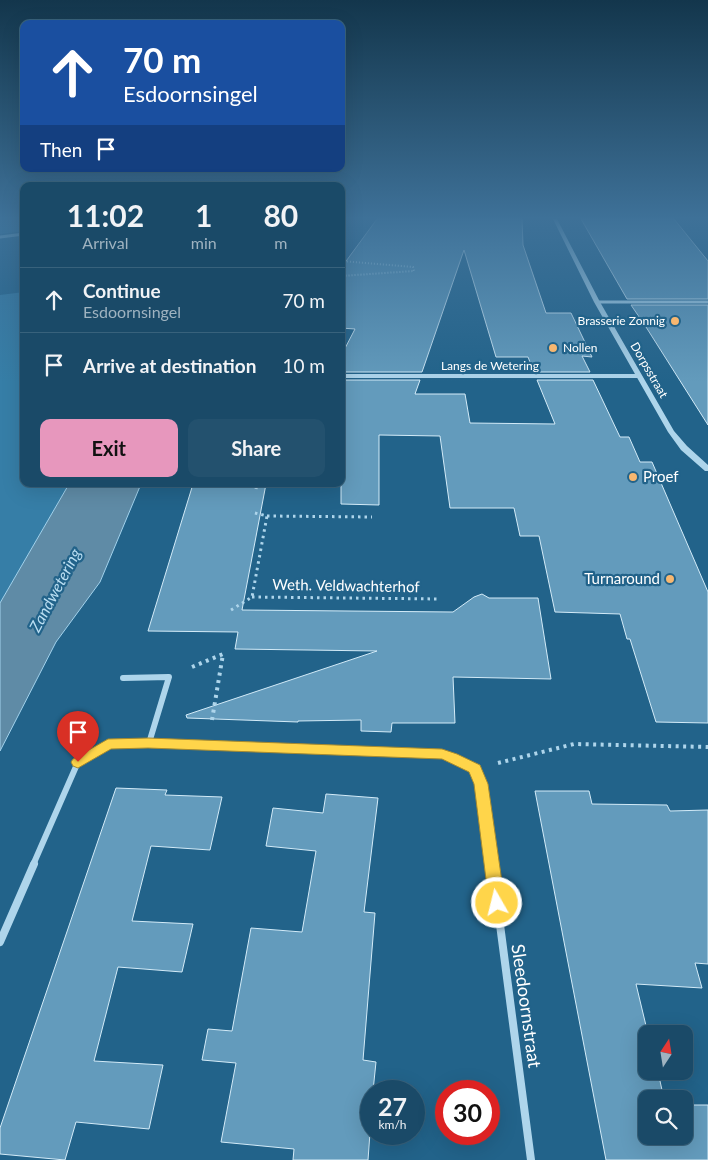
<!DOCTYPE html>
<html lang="en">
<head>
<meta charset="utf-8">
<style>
  body { margin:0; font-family:Lato,sans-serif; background:#23516e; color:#f1f3f6; height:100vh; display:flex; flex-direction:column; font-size:19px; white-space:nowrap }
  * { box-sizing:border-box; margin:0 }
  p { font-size:16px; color:#9fb3c0 }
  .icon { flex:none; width:28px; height:28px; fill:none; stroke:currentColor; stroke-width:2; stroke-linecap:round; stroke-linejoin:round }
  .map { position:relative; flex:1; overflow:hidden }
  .drawer { position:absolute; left:20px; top:182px; width:325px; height:305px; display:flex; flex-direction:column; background:#1a4a68; border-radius:10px; box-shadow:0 5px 20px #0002,0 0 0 1px #38627c }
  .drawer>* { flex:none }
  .guide { position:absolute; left:20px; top:20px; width:325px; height:152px; border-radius:10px; box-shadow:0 5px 20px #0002,0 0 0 1px #38627c; background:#1a4fa0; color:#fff; overflow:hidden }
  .needle { width:32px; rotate:12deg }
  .controls { position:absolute; left:638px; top:1025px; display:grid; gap:10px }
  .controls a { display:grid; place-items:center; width:55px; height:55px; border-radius:10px; background:#1a4a68; box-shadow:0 5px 20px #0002,0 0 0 1px #38627c; font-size:25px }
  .speed { position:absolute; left:360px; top:1080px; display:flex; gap:10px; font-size:25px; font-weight:700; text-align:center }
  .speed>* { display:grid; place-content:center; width:65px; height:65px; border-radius:50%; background:#1a4a68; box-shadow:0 5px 20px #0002,0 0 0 1px #38627c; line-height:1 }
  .speed small { font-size:12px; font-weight:400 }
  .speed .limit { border:8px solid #d22; background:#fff; color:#111 }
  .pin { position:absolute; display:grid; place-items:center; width:42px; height:42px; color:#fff; margin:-51px -21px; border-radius:50% 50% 50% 0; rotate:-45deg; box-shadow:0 0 5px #0007 }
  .pin .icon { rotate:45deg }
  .me { position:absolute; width:55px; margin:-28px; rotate:352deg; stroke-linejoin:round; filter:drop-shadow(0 0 4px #0008) }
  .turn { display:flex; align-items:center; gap:18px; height:105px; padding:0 20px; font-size:22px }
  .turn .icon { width:65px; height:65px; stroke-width:2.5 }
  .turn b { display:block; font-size:35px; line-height:42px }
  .then { display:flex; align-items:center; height:48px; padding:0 20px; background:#0003; gap:10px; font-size:19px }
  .eta { display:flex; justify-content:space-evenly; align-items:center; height:85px; text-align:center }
  .eta b { font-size:30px; font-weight:700; line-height:35px }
  .action { display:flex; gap:10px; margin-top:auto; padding:10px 20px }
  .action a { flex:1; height:58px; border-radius:10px; background:#e797bd; color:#111; font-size:20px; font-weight:700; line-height:58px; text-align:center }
  .action a+a { background:#23516e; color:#f1f3f6 }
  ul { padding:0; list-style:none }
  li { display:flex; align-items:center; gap:15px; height:65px; padding:0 20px; border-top:1px solid #38627c }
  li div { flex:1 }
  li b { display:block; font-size:19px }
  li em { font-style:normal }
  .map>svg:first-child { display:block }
</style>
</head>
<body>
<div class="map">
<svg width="708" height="1160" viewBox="0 0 708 1160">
  <rect width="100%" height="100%" fill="#22638a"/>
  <!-- green -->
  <path fill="#367ea7" d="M0,219H24V231L0,234Z
    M24,292V484H69L0,603V295Z"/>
  <!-- water -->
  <path fill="#5f8ba6" stroke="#a2d2ec" d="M69,484H141L100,582L56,642L0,751V603Z"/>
  <!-- building -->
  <path fill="#639bbc" stroke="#d3ebf8" d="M377,219H522L523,245L546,313H571L592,357L582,356L590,372H534L528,357H496L464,250L422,372H341V356L355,329L341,328V268Z
    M581,219H674L708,261V299H627Z
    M631,305H708V425L646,327Z
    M341,380H420L415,394H465L470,423L555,424L537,380H593L620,437H629L640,462H652L708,592V723L656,722L630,639H627L620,614L555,612L539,536H520L514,508H450L440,436L379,435V505L341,504Z
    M193,484H266L242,610L453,612L474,597L482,594L489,598H538L551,679L453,677L455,723H392L391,732L361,731V720L298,721V722L187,718L186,715L377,651L235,649L238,632L148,631Z
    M116,788L167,790L165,795L222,797L210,850L151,846L132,921L193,924L182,972L118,967L94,1061L163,1065L149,1129L76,1122L65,1160L0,1154V1128Z
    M535,791H589L592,804L667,805L670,811L708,810V964L695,963L702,988L636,984L648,1034H646V1071L658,1072L664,1099H646V1136H684V1105H708V1160H606Z
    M326,794L378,798L364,912L375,913L363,1060L376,1062L373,1091H371V1119L368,1160H293L294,1149L221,1142L236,1063L202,1060L208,1029L232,1031L251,928L302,932L316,851L266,846L273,808L323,813Z"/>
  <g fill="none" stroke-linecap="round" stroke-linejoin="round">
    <!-- path-far2 -->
    <path stroke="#aed5eb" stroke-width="2" stroke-dasharray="1 2" stroke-linecap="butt" d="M341,261L413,267L414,271L341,276"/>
    <!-- path-far1 -->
    <path stroke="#aed5eb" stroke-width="3" stroke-dasharray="2.5 4" stroke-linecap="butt" d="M256,489L257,484
      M267,516L372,517
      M252,597L440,599
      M231,610L252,597L267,516L251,512"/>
    <!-- path -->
    <path stroke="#aed5eb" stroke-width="4" stroke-dasharray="3 4.5" stroke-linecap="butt" d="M192,667L223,654
      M212,720L223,654
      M498,763L574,744L708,747"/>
    <!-- minor-far3 -->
    <path stroke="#aed5eb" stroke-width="3" d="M0,237L24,234
      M597,302H708"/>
    <!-- minor-far2 -->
    <path stroke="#aed5eb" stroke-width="4" d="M341,376H639"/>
    <!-- minor-far1 -->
    <path stroke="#aed5eb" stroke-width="6" d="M123,678L169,677L149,743
      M33,865L78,762L108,744L149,743L443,754C461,761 473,765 481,784L492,865"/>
    <!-- minor -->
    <path stroke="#aed5eb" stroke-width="8" d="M492,864L531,1160
      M0,942L34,864"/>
    <!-- tertiary -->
    <path fill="#aed5eb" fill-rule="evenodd" d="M553,219H557L600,302L674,431L687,446L708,465V471H705L681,450L668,432L594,302Z"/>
  </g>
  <!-- sky -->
  <linearGradient id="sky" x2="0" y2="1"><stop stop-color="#13364c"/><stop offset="0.57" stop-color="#3e7198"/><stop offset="1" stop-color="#3e7198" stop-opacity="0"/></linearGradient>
  <rect width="708" height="382" fill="url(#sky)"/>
  <!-- route -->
  <path fill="#ffd54a" stroke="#a68a30" d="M148,738L442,749L457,754L480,765L488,784L505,903L503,908L497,910L491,908L489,903L474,784L469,772L442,759L148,748L111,749L78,768L73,766L71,762L73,759L108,739Z"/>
  <!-- markers -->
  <g fill="#f7b770" stroke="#22638a" stroke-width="2">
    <circle cx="675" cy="321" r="5"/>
    <circle cx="553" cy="348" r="5"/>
    <circle cx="633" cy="477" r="5"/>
    <circle cx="670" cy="579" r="5"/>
  </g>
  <g text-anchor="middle" stroke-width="4.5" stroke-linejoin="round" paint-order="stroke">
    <!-- far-poi labels -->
    <g font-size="12" fill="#fff" stroke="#22638a" text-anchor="end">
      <text x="665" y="325">Brasserie Zonnig</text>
      <text x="563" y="352" text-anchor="start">Nollen</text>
    </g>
    <!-- far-street labels -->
    <g font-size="12" fill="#fff" stroke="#22638a">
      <text x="490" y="370">Langs de Wetering</text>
      <text transform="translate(649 370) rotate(60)" y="4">Dorpsstraat</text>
    </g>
    <!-- poi labels -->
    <g font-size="15" fill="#fff" stroke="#22638a" text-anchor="start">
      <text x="643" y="482">Proef</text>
      <text x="660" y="584" text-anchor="end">Turnaround</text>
    </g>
    <!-- street labels -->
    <g font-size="15" fill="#fff" stroke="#22638a">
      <text transform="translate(346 586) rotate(1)" y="5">Weth. Veldwachterhof</text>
    </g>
    <!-- water labels -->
    <g font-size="16" font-style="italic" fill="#badef2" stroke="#22638a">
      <text transform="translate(55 590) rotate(-62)" y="6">Zandwetering</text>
    </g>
    <!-- near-street labels -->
    <g font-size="18" fill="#fff" stroke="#22638a">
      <text transform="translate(526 1006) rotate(82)" y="6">Sleedoornstraat</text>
    </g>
  </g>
</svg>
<div class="controls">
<a><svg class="needle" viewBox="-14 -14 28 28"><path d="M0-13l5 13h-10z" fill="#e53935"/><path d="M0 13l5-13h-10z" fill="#9fb3c0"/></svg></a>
<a><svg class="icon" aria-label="search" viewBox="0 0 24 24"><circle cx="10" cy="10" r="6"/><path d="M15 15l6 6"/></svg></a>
</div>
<div class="speed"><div>27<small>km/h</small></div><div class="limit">30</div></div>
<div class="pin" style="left:78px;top:762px;background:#d93025"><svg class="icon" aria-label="arrive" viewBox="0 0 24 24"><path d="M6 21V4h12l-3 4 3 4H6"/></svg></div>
<svg class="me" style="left:497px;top:903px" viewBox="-20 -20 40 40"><circle r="17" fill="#ffd54a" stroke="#fff" stroke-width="3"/><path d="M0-11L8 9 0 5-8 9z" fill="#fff"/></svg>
<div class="guide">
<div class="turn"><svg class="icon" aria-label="ahead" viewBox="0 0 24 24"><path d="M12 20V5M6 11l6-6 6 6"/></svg><div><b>70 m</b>Esdoornsingel</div></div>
<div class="then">Then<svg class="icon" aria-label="arrive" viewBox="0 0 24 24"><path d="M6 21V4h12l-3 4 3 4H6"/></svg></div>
</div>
<section class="drawer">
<div class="eta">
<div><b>11:02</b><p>Arrival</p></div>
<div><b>1</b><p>min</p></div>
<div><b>80</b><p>m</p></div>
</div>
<ul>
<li><svg class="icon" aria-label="ahead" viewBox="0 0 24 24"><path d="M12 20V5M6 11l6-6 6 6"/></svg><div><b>Continue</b><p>Esdoornsingel</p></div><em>70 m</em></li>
<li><svg class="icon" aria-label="arrive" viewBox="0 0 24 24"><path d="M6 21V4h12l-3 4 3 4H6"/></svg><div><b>Arrive at destination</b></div><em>10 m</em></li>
</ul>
<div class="action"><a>Exit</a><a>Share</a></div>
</section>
</div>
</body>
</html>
